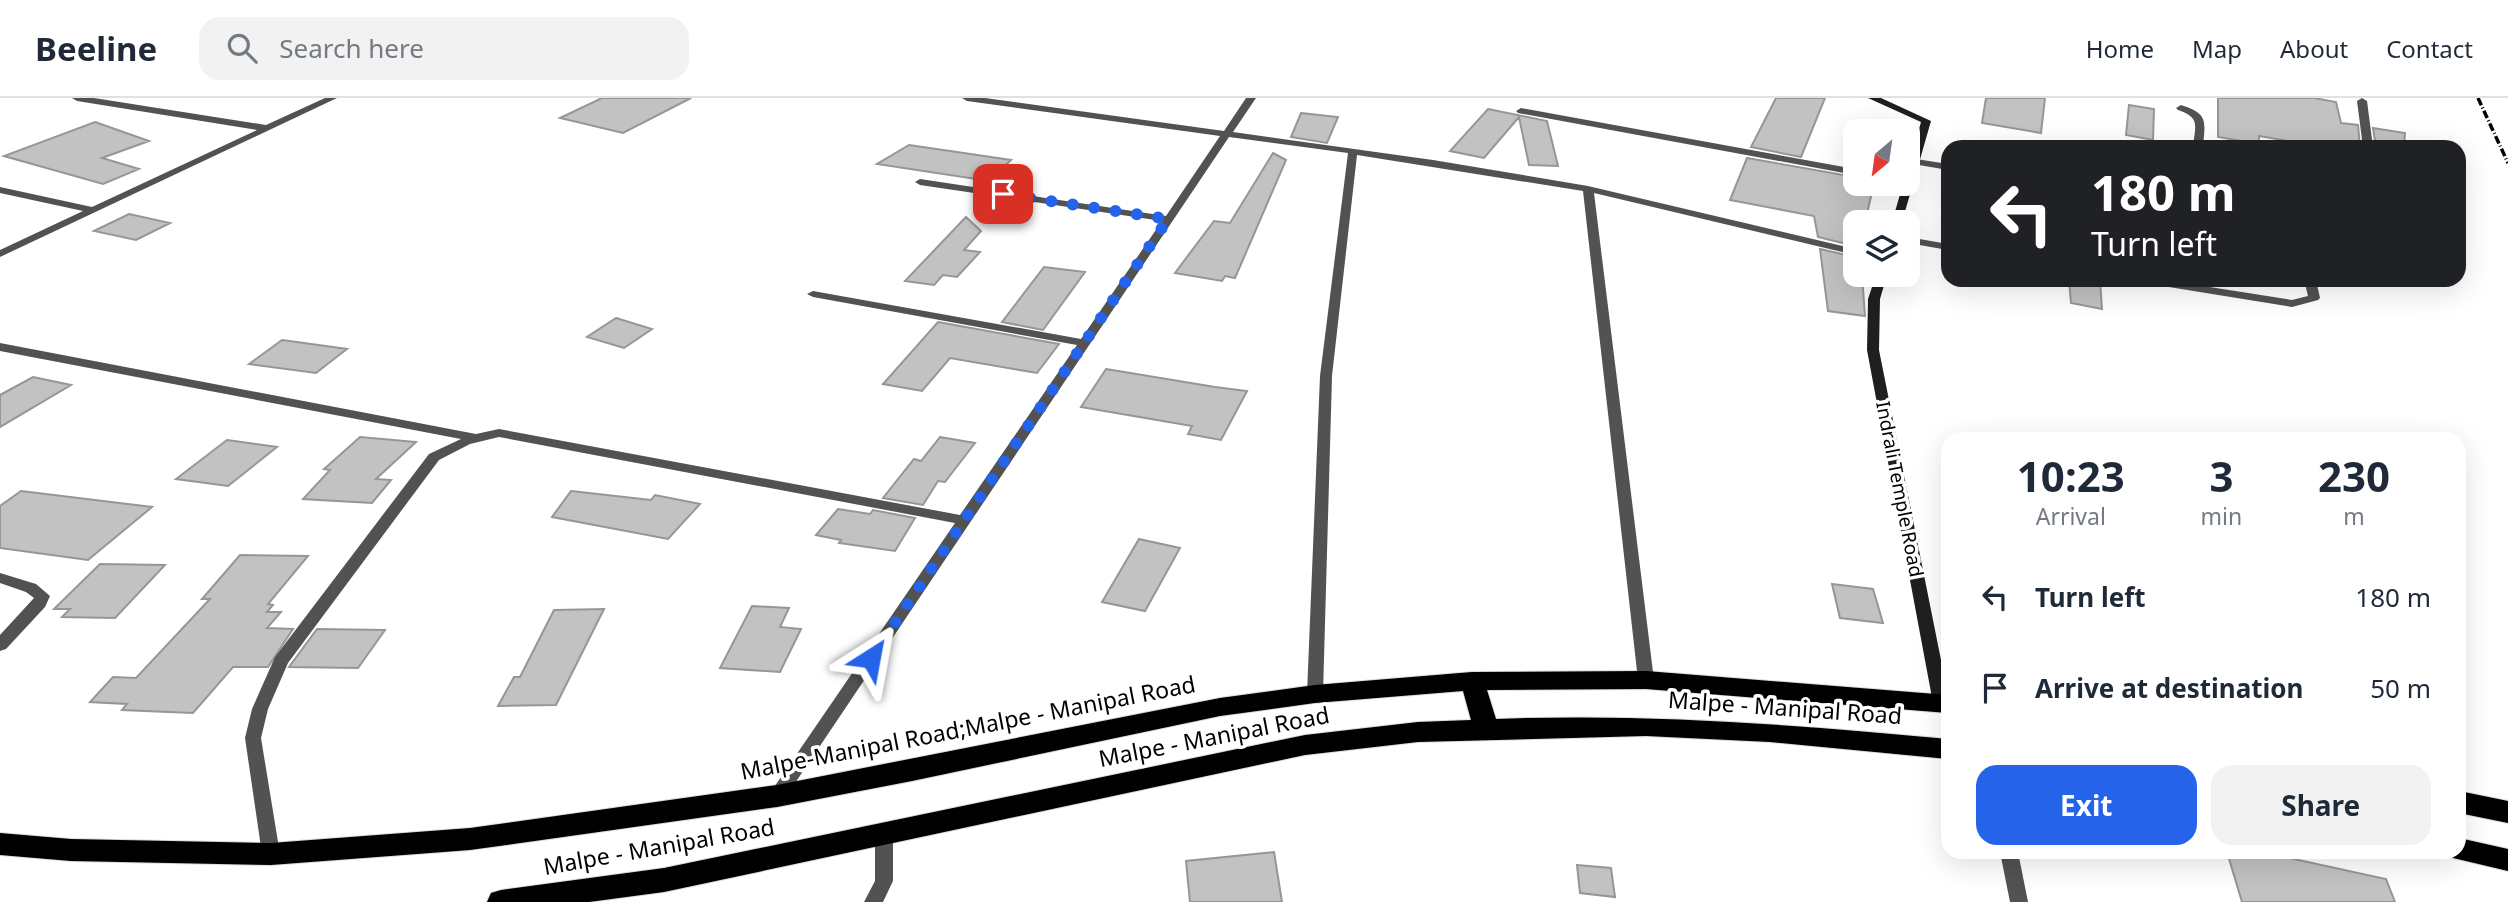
<!DOCTYPE html>
<html lang="en">
<head>
<meta charset="utf-8">
<style>
  body { margin:0; font-family:"Noto Sans",sans-serif; background:#f2f2f3; color:#1f2937; height:100vh; display:flex; flex-direction:column; font-size:26px; white-space:nowrap }
  * { box-sizing:border-box; margin:0 }
  p { font-size:23px; color:#747a83 }
  .icon { flex:none; width:38px; height:38px; fill:none; stroke:currentColor; stroke-width:2; stroke-linecap:round; stroke-linejoin:round }
  .map { position:relative; flex:1; overflow:hidden }
  .panel { position:absolute; left:1941px; top:334px; width:525px; height:427px; display:flex; flex-direction:column; background:#fff; border-radius:21px; box-shadow:0 7px 28px #0002 }
  .panel>* { flex:none }
  .hud { position:absolute; left:1941px; top:42px; width:525px; height:147px; border-radius:21px; box-shadow:0 7px 28px #0002; background:#202124; color:#fff; overflow:hidden }
  .needle { width:46px; rotate:209deg }
  .controls { position:absolute; left:1843px; top:21px; display:grid; gap:14px }
  .controls a { display:grid; place-items:center; width:77px; height:77px; border-radius:14px; background:#fff; box-shadow:0 7px 28px #0002; font-size:35px }
  .pin { position:absolute; display:grid; place-items:center; width:60px; height:60px; color:#fff; margin:-30px; border-radius:14px; box-shadow:0 4px 10px #0006 }
  .me { position:absolute; width:77px; margin:-38px; rotate:34deg; stroke-linejoin:round; filter:drop-shadow(0 0 5px #0008) }
  .turn { display:flex; align-items:center; gap:24px; height:147px; padding:0 35px; font-size:32px }
  .turn .icon { width:91px; height:91px; stroke-width:2.5 }
  .turn b { display:block; font-size:49px; line-height:60px }
  .eta { display:flex; justify-content:space-evenly; align-items:center; height:119px; text-align:center }
  .eta b { font-size:42px; font-weight:700; line-height:49px }
  .cta { display:flex; gap:14px; margin-top:auto; padding:14px 35px }
  .cta a { flex:1; height:80px; border-radius:21px; background:#2563eb; color:#fff; font-size:28px; font-weight:700; line-height:80px; text-align:center }
  .cta a+a { background:#f2f2f3; color:#1f2937 }
  ul { padding:0; list-style:none }
  li { display:flex; align-items:center; gap:21px; height:91px; padding:0 35px }
  li div { flex:1 }
  li b { display:block; font-size:26px }
  li em { font-style:normal }
  header { display:flex; align-items:center; gap:42px; box-sizing:border-box; height:98px; padding:0 35px; background:#fff; border-bottom:2px solid #e0e1e3 }
  header strong { font-size:33px }
  nav { display:flex; gap:38px; margin-inline-start:auto; font-size:24px }
  .search { width:490px; height:63px; background:#f2f2f3; display:flex; align-items:center; gap:18px; box-sizing:border-box; padding:0 24px; border-radius:21px; color:#747a83; font-size:26px }
  .map>svg:first-child { display:block }
</style>
</head>
<body>
<header>
<strong>Beeline</strong>
<div class="search"><svg class="icon" aria-label="search" viewBox="0 0 24 24"><circle cx="10" cy="10" r="6"/><path d="M15 15l6 6"/></svg>Search here</div>
<nav><a>Home</a><a>Map</a><a>About</a><a>Contact</a></nav>
</header>
<div class="map">
<svg width="2508" height="804" viewBox="0 0 2508 804">
  <rect width="100%" height="100%" fill="#fff"/>
  <!-- building -->
  <path fill="#c2c2c2" stroke="#969696" stroke-width="2" d="M602,0H691L623,35L560,20Z
    M1776,0H1825L1801,59L1751,49Z
    M1986,0H2045L2041,35L1982,25Z
    M2218,0H2314L2336,4L2341,25L2358,27L2360,49H2322L2259,38V46L2218,39Z
    M2129,7L2154,11L2153,42L2126,37Z
    M1488,11L1547,23L1558,68L1529,67L1519,19L1484,60L1450,53Z
    M1301,15L1338,19L1327,45L1291,39Z
    M95,24L149,43L102,60L139,71L103,86L4,58Z
    M2373,30L2405,35L2404,49H2376Z
    M909,47L1011,62L989,83L877,66Z
    M1273,55L1286,62L1235,180L1225,178L1222,183L1175,175L1214,123L1230,125Z
    M1747,60L1855,79V86H1874L1865,124H1855V148L1818,139L1814,118L1730,102Z
    M129,116L170,125L136,142L94,133Z
    M966,119L981,133L964,152L980,154L957,179L943,177L934,187L905,183Z
    M1820,151L1855,159V177H1862L1865,218L1828,213Z
    M1044,169L1085,174L1043,232L1002,224Z
    M2069,182H2100L2102,211L2071,205Z
    M616,220L652,231L624,250L587,239Z
    M938,224L1059,246L1037,275L950,260L922,293L883,286Z
    M282,242L347,251L316,275L249,266Z
    M1106,271L1215,289L1247,293L1221,342L1188,336L1192,328L1081,309Z
    M33,279L71,287L0,329V297Z
    M360,339L416,344L376,381L391,382L372,405L303,401L330,372L324,371Z
    M940,339L975,345L945,384L938,383L923,407L883,400L914,361L921,363Z
    M227,342L277,349L228,388L176,381Z
    M21,393L152,409L88,462L0,450V408Z
    M571,393L651,402L655,397L700,406L668,441L552,419Z
    M838,411L870,416L873,412L915,420L895,453L839,445L841,442L816,437Z
    M1139,441L1180,450L1145,513L1102,504Z
    M240,457L308,458L268,506L273,507L267,514H281L267,530L293,531L268,569H233L193,615L122,612L127,606L90,604L113,579L136,580L210,501H202Z
    M100,466L165,467L115,520L62,519L70,511H54Z
    M1832,486L1873,491L1883,525L1840,520Z
    M752,508L789,510L780,529L801,531L780,574L720,570Z
    M604,511L556,607L498,608L514,579H520L554,512Z
    M317,531L385,532L358,570L289,569Z
    M1274,754L1282,804H1190L1186,763Z
    M2227,754H2262L2386,781L2395,804H2242Z
    M1577,767L1611,770L1615,799L1580,795Z"/>
  <g fill="none" stroke-linecap="round" stroke-linejoin="round">
    <defs>
      <path id="highway" d="M1646,573L1948,597V615L1646,591L1487,592L1496,621C1647,615 1797,627 1948,641V661L1770,644L1646,638L1418,644L1305,657L664,794L589,804H487L491,795L501,792L664,770L1305,637L1418,624L1471,622L1463,593L1315,605L1220,618L912,683L777,709L470,752L271,767L71,763L0,757V735L71,741L271,745L470,730L777,687L1220,600L1315,587L1472,574Z
        M2459,693L2508,703V725L2459,715Z
        M2459,740L2508,751V773L2449,759L2447,754H2459Z"/>
    </defs>
    <!-- highway casing -->
    <use href="#highway" stroke="#dbdbdb" stroke-width="2"/>
    <!-- street -->
    <path fill="#525252" fill-rule="evenodd" d="M72,0H94L266,27L325,0H337L0,159V152L83,113L0,95V89L92,109L257,32L77,3Z
      M962,0H985L1224,33L1246,0H1256L1233,34L1433,62L1588,88L1855,151V157L1594,95L1654,582L1652,586H1640L1638,582L1583,93L1357,57L1332,278L1323,596L1321,600L1315,602L1309,600L1307,596L1320,278L1348,55L1229,39L783,703L777,705L771,703L768,698L955,425L499,339L470,346L439,362L288,565L268,611L261,640L280,756L277,761L271,764L265,761L262,756L245,640L252,611L275,559L429,356L461,341L0,253V245L476,336L499,331L960,417L1077,247L813,199L807,196L813,193L1081,241L1162,123L920,87L915,84L920,81L1166,118L1220,38L967,3Z
      M2362,0L2367,3L2373,49H2363L2357,3Z
      M2181,7C2209,16 2205,23 2203,49H2193C2195,27 2201,20 2178,12L2176,10Z
      M1521,10L1855,71V77L1518,15L1516,13Z
      M1916,61L1948,66V72L1913,66L1911,64Z
      M1908,139L1948,146V152L1908,145Z
      M2138,182H2165L2292,202L2308,198L2304,182H2316L2320,200L2318,202L2292,209L2144,185Z
      M0,475L36,486L50,498L45,509L6,551L0,553V537L34,500L26,494L0,485Z
      M884,727L890,729L893,734V783L883,804H864L875,783V734L878,729Z
      M2000,754H2018L2028,804H2010Z"/>
    <!-- secondary -->
    <path fill="#1f1f1f" fill-rule="evenodd" d="M1868,0H1881L1931,23L1902,124H1892L1903,86H1908V70L1921,24Z
      M1876,177H1887L1880,201L1879,252L1948,597V608L1941,611L1935,609L1933,605L1867,252L1868,201Z"/>
    <!-- highway -->
    <use href="#highway" fill="#000" fill-rule="evenodd"/>
    <!-- rail -->
    <path stroke="#000" stroke-width="3.5" stroke-dasharray="8 2.5 1 2.5" stroke-linecap="butt" d="M2478,0L2508,65"/>
  </g>
  <g fill="none" stroke-linecap="round" stroke-linejoin="round">
    <!-- route -->
    <path stroke="#2563eb" stroke-width="12" stroke-dasharray="0 21.6" d="M871,560L1168,121L1003,96"/>
  </g>
  <g text-anchor="middle" stroke-width="7" stroke-linejoin="round" paint-order="stroke">
    <!-- street labels -->
    <g font-size="19" fill="#000" stroke="#fff">
      <text transform="translate(1900 391) rotate(79)" y="7">Indrali Temple Road</text>
    </g>
    <!-- near-street labels -->
    <g font-size="23" fill="#000" stroke="#fff">
      <text transform="translate(1785 610) rotate(4)" y="8">Malpe - Manipal Road</text>
      <text transform="translate(968 630) rotate(-11)" y="8">Malpe-Manipal Road;Malpe - Manipal Road</text>
      <text transform="translate(1214 639) rotate(-11)" y="8">Malpe - Manipal Road</text>
      <text transform="translate(659 749) rotate(-10)" y="8">Malpe - Manipal Road</text>
    </g>
  </g>
</svg>
<div class="controls">
<a><svg class="needle" viewBox="-14 -14 28 28"><path d="M0-13l5 13h-10z" fill="#e53935"/><path d="M0 13l5-13h-10z" fill="#747a83"/></svg></a>
<a><svg class="icon" aria-label="layers" viewBox="0 0 24 24"><path d="M12 4l9 5-9 5-9-5zM3 14l9 5 9-5"/></svg></a>
</div>
<div class="pin" style="left:1003px;top:96px;background:#d93025"><svg class="icon" aria-label="arrive" viewBox="0 0 24 24"><path d="M6 21V4h12l-3 4 3 4H6"/></svg></div>
<svg class="me" style="left:871px;top:560px" viewBox="-20 -20 40 40"><path d="M0-17L14 15 0 8-14 15z" fill="#2563eb" stroke="#fff" stroke-width="4"/></svg>
<div class="hud">
<div class="turn"><svg class="icon" aria-label="left" viewBox="0 0 24 24"><path d="M17 20v-9H6M10 6l-5 5 5 5"/></svg><div><b>180 m</b>Turn left</div></div>
</div>
<section class="panel">
<div class="eta">
<div><b>10:23</b><p>Arrival</p></div>
<div><b>3</b><p>min</p></div>
<div><b>230</b><p>m</p></div>
</div>
<ul>
<li><svg class="icon" aria-label="left" viewBox="0 0 24 24"><path d="M17 20v-9H6M10 6l-5 5 5 5"/></svg><div><b>Turn left</b></div><em>180 m</em></li>
<li><svg class="icon" aria-label="arrive" viewBox="0 0 24 24"><path d="M6 21V4h12l-3 4 3 4H6"/></svg><div><b>Arrive at destination</b></div><em>50 m</em></li>
</ul>
<div class="cta"><a>Exit</a><a>Share</a></div>
</section>
</div>
</body>
</html>
